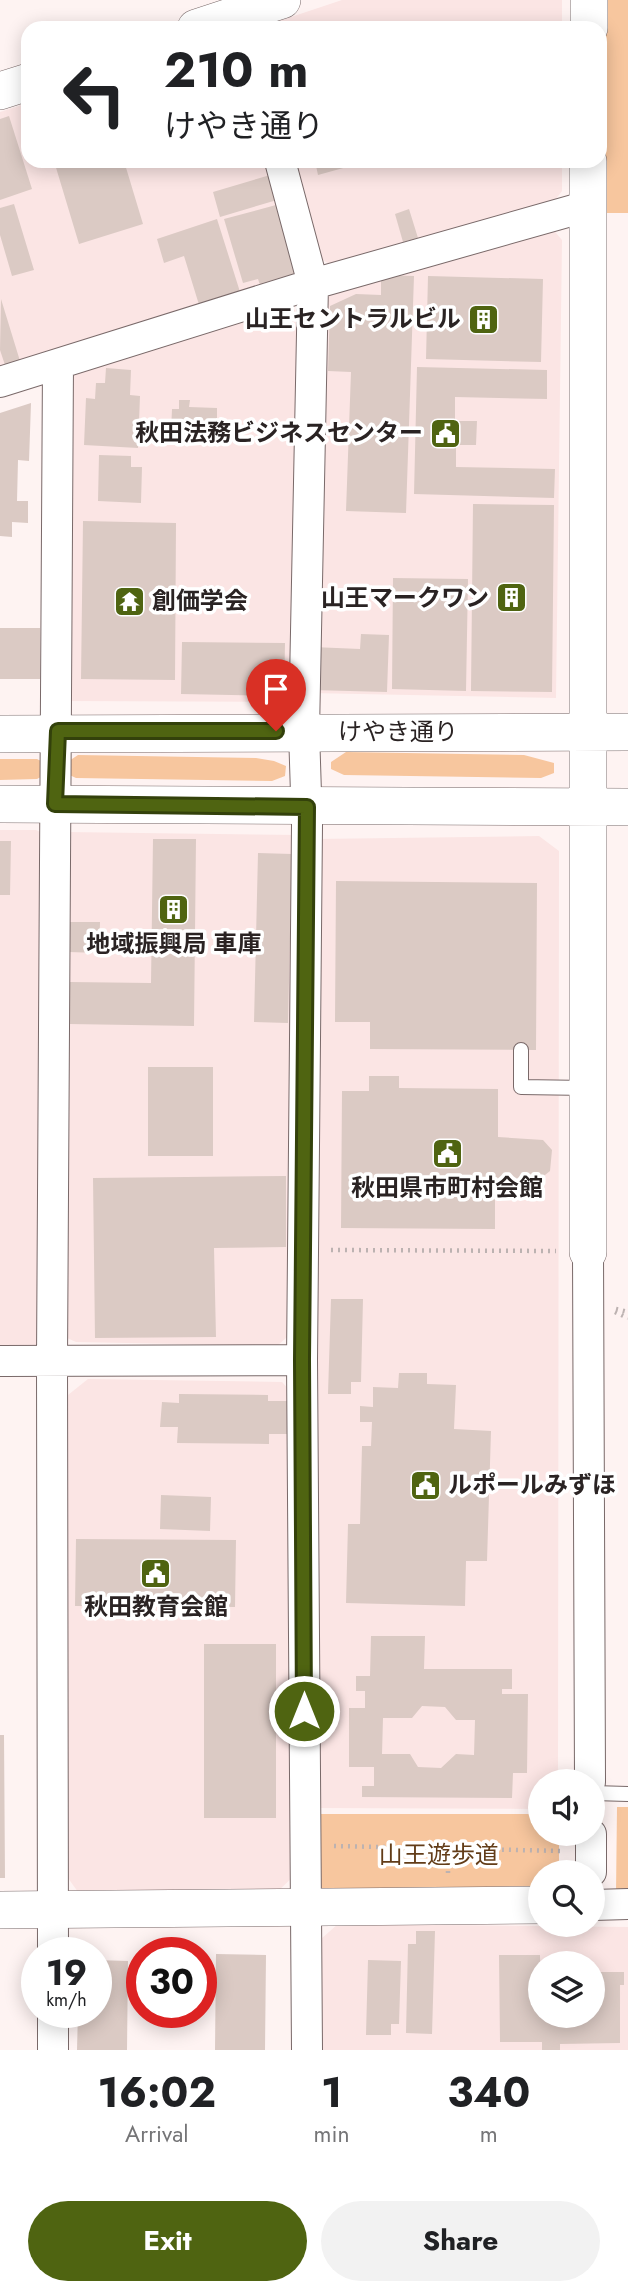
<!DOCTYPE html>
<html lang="en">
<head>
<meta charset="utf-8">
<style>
  body { margin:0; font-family:Jost,"Noto Sans JP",sans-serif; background:#f2f2f2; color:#202124; height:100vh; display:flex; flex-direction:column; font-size:26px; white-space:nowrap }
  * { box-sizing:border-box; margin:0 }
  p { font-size:23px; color:#757577 }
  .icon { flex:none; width:38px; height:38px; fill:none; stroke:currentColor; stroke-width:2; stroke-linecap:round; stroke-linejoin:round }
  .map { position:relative; height:2050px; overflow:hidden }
  .panel { display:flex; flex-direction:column; background:#fff; flex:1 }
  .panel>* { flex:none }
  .hud { position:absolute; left:21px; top:21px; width:586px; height:147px; border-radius:21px; box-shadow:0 4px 18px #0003; background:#fff; color:#202124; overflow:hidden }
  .buttons { position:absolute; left:528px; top:1769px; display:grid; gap:14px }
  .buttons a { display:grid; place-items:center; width:77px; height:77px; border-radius:50%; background:#fff; box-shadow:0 4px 18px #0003; font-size:35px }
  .speed { position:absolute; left:21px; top:1937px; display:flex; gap:14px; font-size:35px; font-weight:700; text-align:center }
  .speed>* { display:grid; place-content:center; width:91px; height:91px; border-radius:50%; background:#fff; box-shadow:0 4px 18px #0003; line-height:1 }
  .speed small { font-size:18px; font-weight:400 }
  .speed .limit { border:10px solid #d22; background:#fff; color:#111 }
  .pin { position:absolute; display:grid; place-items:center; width:60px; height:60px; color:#fff; margin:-72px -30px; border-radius:50% 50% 50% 0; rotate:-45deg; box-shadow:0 0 7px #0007 }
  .pin .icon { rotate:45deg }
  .me { position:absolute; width:77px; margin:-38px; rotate:0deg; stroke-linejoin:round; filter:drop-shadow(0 0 5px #0008) }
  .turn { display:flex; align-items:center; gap:24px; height:147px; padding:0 28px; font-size:32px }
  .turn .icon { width:91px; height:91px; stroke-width:2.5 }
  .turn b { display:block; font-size:49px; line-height:60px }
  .eta { display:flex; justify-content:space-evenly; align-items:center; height:119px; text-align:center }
  .eta b { font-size:42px; font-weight:700; line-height:49px }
  .cta { display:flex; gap:14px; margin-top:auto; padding:14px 28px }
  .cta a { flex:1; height:80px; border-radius:42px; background:#4f6411; color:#fff; font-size:28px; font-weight:700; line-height:80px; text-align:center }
  .cta a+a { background:#f2f2f2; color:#202124 }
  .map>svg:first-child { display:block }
</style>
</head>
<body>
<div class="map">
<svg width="628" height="2050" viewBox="0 0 628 2050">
  <rect width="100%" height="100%" fill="#fef3f2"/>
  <!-- built -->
  <path fill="#fbe5e4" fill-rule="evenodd" d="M342,0H562V28H258Z
    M28,103V161H272L302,273L0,372V112Z
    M290,161H562V191L552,204L338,269L316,256Z
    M551,227L562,240L556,698L309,693L322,304L341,283Z
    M286,302L299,314L291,702L64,701L66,375Z
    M0,830H36L47,835L43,1332L34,1349H0Z
    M66,832L298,835L295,1330L277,1346L76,1342L65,1337Z
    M539,836L559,851L558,1781L541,1782V1809L315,1808V839Z
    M88,1379L282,1382L293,1394L297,1873L276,1893L78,1892L63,1871V1399Z
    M338,1924L628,1927V2050H320L321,1939ZM541,1964H593V2016H541Z"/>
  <!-- green -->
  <path fill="#f7c69e" d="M606,0H628V213H601Z
    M346,752L524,755L554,763V773L541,778L344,775L331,769V762Z
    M78,755L256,758L274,761L286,766L285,776L272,781L76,778L63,772V765Z
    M0,759H37L49,765L50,772L37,779L0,780Z
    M617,1807H628V1893H616Z
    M318,1814H541V1834H559V1872H541V1897H318Z"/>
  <!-- building -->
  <path fill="#dbcac4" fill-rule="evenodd" d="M9,116L32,189L0,200V119Z
    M54,161H124L143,224L79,244Z
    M315,161H364L365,162L318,175Z
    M270,175L277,200L220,217L213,192Z
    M14,204L34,270L12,276L0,235V208Z
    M276,205L296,273L290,279L261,288L258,279L243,283L224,219Z
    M409,209L418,238L403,242L395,214Z
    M217,219L241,295L200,308L184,256L164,263L157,239Z
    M381,275L414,276L406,513L346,511L351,372L328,371L330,306L356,294L381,295Z
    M428,276L543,279L541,362L426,359Z
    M1,299L20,361L5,365L0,350Z
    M417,367L547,370V399L455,397V421H477L476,445H456V467L555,469L554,498L414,494Z
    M106,368L131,370L130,395L140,396L138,448L84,445L86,398L95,399L96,383H105Z
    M179,400H190L189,407L217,408V434H212V443H201V437L194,436V444H184V432H171L172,409H179Z
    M31,403L29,461L18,460L17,501H28V523L12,522V537L0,536V413Z
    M99,455L131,456V467H142L141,503L98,501Z
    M473,504L554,505L552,692L471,691Z
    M83,521L176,523L175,680L81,679Z
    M393,578L468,579L466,691L392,689Z
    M0,628H40V679H0Z
    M361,634L389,635L387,692L312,690L313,647L360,649Z
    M182,642L285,643L284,696L181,694Z
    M153,839H196L194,1026L69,1024L70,982L151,983Z
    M0,841H11L10,895H0Z
    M258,853L292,854L288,1023L254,1022Z
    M336,881L537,883L536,1050L370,1049V1022H335Z
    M70,922H100L99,953L69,952Z
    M148,1067H213V1156H148Z
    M369,1076H399V1088L498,1089V1137L543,1140L552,1150L550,1171L540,1179H495V1229L341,1228L342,1091H369Z
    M286,1176V1247L214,1248L216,1337L95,1338L93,1178Z
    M331,1299H363L361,1382H351V1394H328Z
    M399,1373H427V1384L456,1385L454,1429L491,1431L487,1561H466L465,1606L346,1603L348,1524H360L362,1446H371L372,1422H360V1406L373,1407V1387L398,1388Z
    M179,1394L268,1395V1401H291L290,1434H269V1444L177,1443L178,1427H160L162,1402L179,1403Z
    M161,1495L211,1497L210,1531L160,1529Z
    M76,1539L236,1540L235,1607L75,1606Z
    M371,1636H425L424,1669H512V1689H502V1694H528L527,1773H513L512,1798L362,1797V1786H374V1767H349V1708H365V1691H356V1676H370ZM422,1706L445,1707L456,1720H475L474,1755L456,1754L441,1768L418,1767L410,1754H382L383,1718H412Z
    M204,1644H276V1818H204Z
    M0,1735H4L5,1878H0Z
    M416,1931H435L432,2034L406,2033L408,1944H416Z
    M157,1946L182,1947V1953H156Z
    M216,1954L266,1955L265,2050H215Z
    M499,1955H540L541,2016H593V1972H624V1985H620V2043L560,2044V2050H542V2042H500Z
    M96,1960L128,1961L127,2050H77L78,2012H96Z
    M368,1960L401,1961L399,2024H391V2035H366Z"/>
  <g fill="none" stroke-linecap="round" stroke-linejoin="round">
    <defs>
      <path id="service" d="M521,1050V1087L587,1088
        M593,1793L628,1794"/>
      <path id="minor" d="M280,161L313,284L304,731L307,825L302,1360L307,2050
        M0,382L313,284L588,206
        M588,1252L590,1782
        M0,1361L302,1360
        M591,1834V1872
        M593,1905L628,1904
        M53,1953L52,1360L58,364
        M53,2050V2012"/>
      <path id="tertiary" d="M196,28L282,0
        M589,28V0
        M0,91L28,82
        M0,734L628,732
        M0,804L628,807
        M588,1252V161
        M0,1910L541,1905"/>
    </defs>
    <!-- service casing -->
    <use href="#service" stroke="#796969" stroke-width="16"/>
    <!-- minor casing -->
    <use href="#minor" stroke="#796969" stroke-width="32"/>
    <!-- tertiary casing -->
    <use href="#tertiary" stroke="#796969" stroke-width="38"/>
    <!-- path -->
    <path stroke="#bcb2b1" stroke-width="4.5" stroke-dasharray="2 5" stroke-linecap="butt" d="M331,1250L556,1251
      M616,1309L628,1312
      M615,1312L628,1318
      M334,1846L563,1851
      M448,1873V1849"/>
    <!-- service -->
    <use href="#service" stroke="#fff" stroke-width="14"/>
    <!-- minor -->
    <use href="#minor" stroke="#fff" stroke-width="30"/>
    <!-- tertiary -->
    <use href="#tertiary" stroke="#fff" stroke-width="37"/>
  </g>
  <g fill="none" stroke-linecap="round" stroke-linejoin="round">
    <defs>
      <path id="route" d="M276,731H58L55,804L307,807L302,1360L304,1711"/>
    </defs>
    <!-- route casing -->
    <use href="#route" stroke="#33410b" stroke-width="18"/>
    <!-- route -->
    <use href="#route" stroke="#4f6411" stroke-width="12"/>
  </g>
  <!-- icons -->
  <defs>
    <symbol id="building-square" viewBox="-11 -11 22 22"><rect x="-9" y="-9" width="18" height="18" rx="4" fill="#4f6411" stroke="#fff"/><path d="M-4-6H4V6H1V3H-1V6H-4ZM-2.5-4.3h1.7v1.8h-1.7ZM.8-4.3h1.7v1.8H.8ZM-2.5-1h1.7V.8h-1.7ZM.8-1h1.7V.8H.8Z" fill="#fff"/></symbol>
    <symbol id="civic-square" viewBox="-11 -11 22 22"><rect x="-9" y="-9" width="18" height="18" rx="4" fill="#4f6411" stroke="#fff"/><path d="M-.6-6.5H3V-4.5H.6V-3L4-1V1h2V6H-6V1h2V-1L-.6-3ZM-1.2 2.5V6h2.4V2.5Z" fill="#fff"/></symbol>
    <symbol id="temple-square" viewBox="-11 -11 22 22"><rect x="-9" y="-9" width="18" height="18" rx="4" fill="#4f6411" stroke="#fff"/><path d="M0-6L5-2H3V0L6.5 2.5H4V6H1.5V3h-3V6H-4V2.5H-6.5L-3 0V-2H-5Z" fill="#fff"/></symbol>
  </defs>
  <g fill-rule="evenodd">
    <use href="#building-square" x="466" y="302" width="35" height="35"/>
    <use href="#civic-square" x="428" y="416" width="35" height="35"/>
    <use href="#building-square" x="494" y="580" width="35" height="35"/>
    <use href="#temple-square" x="112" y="584" width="35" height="35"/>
    <use href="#building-square" x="156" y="892" width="35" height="35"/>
    <use href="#civic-square" x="430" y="1136" width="35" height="35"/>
    <use href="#civic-square" x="408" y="1468" width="35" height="35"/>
    <use href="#civic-square" x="138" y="1556" width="35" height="35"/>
  </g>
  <g text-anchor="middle" stroke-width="7" stroke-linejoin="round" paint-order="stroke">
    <!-- poi labels -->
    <g font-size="24" font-weight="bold" fill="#2a2323" stroke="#fff" text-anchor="end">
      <text x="461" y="327">山王セントラルビル</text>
      <text x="423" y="441">秋田法務ビジネスセンター</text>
      <text x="489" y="606">山王マークワン</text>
      <text x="152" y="609" text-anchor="start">創価学会</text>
      <text x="174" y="952" text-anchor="middle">地域振興局 車庫</text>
      <text x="447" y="1196" text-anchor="middle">秋田県市町村会館</text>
      <text x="448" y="1493" text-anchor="start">ルポールみずほ</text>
      <text x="156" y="1615" text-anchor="middle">秋田教育会館</text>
    </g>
    <!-- street labels -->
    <g font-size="24" fill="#2a2323" stroke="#fff">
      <text x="398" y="740">けやき通り</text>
    </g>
    <!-- park labels -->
    <g font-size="24" fill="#623c18" stroke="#fff">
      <text x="439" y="1863">山王遊歩道</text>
    </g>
  </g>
</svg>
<div class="buttons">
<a><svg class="icon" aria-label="sound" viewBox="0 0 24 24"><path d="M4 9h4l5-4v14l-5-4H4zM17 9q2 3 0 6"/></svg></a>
<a><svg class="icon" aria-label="search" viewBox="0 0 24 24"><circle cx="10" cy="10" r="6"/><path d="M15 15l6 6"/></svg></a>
<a><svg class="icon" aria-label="layers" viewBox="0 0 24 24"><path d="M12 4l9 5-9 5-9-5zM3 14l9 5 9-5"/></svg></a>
</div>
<div class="speed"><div>19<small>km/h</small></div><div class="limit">30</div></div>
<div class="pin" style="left:276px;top:731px;background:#d93025"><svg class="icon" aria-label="arrive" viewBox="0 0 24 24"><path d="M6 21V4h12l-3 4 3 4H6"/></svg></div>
<svg class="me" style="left:304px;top:1711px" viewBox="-20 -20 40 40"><circle r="17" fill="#4f6411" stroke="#fff" stroke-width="3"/><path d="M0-11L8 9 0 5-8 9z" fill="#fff"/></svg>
<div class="hud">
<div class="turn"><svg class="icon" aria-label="left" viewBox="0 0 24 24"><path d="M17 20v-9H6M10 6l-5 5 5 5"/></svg><div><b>210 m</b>けやき通り</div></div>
</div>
</div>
<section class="panel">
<div class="eta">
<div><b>16:02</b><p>Arrival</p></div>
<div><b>1</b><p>min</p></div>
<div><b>340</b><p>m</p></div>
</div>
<div class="cta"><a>Exit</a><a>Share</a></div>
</section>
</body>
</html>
